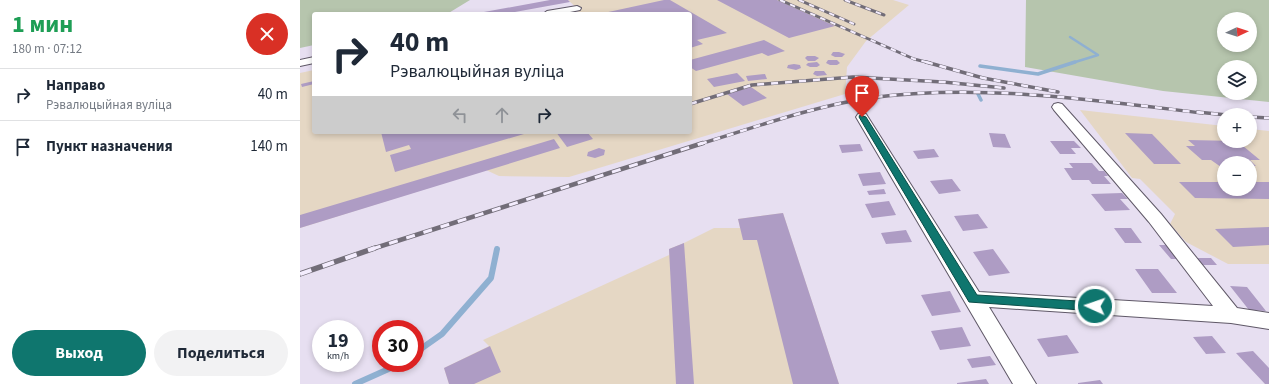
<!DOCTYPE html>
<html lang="ru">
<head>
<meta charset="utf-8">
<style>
  body { margin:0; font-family:"Source Sans 3",sans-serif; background:#f2f2f3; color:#1f2937; height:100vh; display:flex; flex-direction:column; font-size:15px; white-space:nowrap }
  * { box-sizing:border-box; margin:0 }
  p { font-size:13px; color:#747a83 }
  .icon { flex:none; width:22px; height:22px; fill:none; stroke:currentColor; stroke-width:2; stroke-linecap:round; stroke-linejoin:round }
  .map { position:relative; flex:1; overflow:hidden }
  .side { display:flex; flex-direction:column; background:#fff; width:300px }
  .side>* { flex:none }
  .top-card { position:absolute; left:12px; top:12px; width:380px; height:122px; border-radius:4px; box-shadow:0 2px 6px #0003; background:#fff; color:#1f2937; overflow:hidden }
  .needle { width:26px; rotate:86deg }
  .buttons { position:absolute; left:917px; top:12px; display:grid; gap:8px }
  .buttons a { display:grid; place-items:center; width:40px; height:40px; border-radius:50%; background:#fff; box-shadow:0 2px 6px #0003; font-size:20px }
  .speed { position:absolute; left:12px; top:320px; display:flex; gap:8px; font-size:20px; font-weight:700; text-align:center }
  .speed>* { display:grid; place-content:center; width:52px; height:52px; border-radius:50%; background:#fff; box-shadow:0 2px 6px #0003; line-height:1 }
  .speed small { font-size:10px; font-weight:400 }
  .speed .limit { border:6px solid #d22; background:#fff; color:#111 }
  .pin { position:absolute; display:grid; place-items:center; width:34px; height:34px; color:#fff; margin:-41px -17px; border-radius:50% 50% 50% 0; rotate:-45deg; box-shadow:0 0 4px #0007 }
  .pin .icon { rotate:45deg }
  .me { position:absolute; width:44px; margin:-22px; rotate:273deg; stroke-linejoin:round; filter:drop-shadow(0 0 3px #0008) }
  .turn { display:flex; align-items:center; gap:14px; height:84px; padding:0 12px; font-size:18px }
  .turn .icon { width:52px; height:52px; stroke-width:2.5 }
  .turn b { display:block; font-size:28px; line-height:34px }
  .lanes { display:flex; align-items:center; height:38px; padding:0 12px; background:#0003; justify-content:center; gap:20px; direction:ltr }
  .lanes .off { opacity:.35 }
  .round { display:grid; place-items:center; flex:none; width:42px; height:42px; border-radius:21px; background:#f2f2f3 }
  .head { display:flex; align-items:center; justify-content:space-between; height:68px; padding:0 12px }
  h1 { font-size:24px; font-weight:700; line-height:30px; color:#1e9e55 }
  .button { display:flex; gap:8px; margin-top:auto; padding:8px 12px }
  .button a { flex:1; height:46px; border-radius:24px; background:#0f766e; color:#fff; font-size:16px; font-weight:700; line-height:46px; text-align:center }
  .button a+a { background:#f2f2f3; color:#1f2937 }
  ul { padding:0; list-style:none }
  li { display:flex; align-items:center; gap:12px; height:52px; padding:0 12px; border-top:1px solid #e0e1e3 }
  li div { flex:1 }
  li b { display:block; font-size:15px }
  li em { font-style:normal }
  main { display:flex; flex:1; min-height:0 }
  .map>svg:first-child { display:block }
</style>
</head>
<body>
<main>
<section class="side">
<div class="head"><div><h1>1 мин</h1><p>180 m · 07:12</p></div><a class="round" style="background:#d93025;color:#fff"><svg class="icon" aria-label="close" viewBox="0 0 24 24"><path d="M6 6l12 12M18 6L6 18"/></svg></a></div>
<ul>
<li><svg class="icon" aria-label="right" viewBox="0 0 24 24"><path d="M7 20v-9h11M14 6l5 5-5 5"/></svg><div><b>Направо</b><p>Рэвалюцыйная вуліца</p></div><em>40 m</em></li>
<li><svg class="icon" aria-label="arrive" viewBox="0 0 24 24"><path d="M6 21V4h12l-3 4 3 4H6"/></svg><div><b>Пункт назначения</b></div><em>140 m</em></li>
</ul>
<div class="button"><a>Выход</a><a>Поделиться</a></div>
</section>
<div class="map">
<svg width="969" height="384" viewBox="0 0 969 384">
  <rect width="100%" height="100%" fill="#e7dff1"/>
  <!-- industrial -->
  <path fill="#e5d7c4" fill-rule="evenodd" d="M268,0H593L609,5L566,41L547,67L545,94L269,177L199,176L186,170L0,228V73L14,70V132H390V14H277L275,12L280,11Z
    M780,110L924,126V141H950V129L969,131V264H928L886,242L870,224L875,214L840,179L832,178ZM924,163H950V189H924Z
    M483,213L539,384H149L144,368L189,346L183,340L369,255V249L384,243L414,228H440L438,219Z"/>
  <!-- green -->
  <path fill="#b6c5ad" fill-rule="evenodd" d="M0,0H170L147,14H14V45L0,48Z
    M726,0H969V102L863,91L725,67ZM924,19H950V45H924ZM924,67H950V93H924Z"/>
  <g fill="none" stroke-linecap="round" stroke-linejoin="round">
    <!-- stream-far2 -->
    <path stroke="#8fb0d1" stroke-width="2.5" d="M770,37L798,55L772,63"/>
    <!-- stream-far1 -->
    <path stroke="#8fb0d1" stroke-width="3.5" d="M680,66L738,74L775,62
      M678,94L681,100"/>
    <!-- stream -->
    <path stroke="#8fb0d1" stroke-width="6" d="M115,353L142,334L191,278L197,249
      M55,384L102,363"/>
  </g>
  <!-- building -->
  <path fill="#ae9cc4" d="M268,0L270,2L204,14H173L250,0Z
    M364,0H370L427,33L397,40L403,44L390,48V14H339L336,13L299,14Z
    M417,0H477L535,26L489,38Z
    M464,40L485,51L468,56L462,53L396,71L390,67V60Z
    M533,52H539L545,54L542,57H535L531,55Z
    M507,56H515L519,58L515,61H508L505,58Z
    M528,60H537L540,63L537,65H530L526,63Z
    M517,62L520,65L517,67H510L506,65L508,63Z
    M494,64L500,65L501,68L496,70L487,68L488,65Z
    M515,71H524L527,75L517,76L513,74Z
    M437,73L445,81L414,87L407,79Z
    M465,74L467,79L448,81L446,76Z
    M14,81V84L2,87L1,84Z
    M451,87L467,98L443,106L427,94Z
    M81,132H226L224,134L95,172L90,155L111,149L109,145L86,152Z
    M256,132H287L293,139L267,147Z
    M689,133L705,134L711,148L693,147Z
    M825,133L852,134L881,164H854Z
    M254,139L260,148L0,228V215Z
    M888,140L937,141L960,160H950L956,166H950V163H924V167H921L911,160H902L886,146H895Z
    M750,141H774L781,148H771L776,154H760Z
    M560,144L563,151L542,153L539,145Z
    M299,148L305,150L304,155L295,158L287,156L288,152Z
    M634,149L639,157L618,159L613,151Z
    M769,163H792L799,171H804L808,176H804L811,184H792L789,180H772L764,168H773Z
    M580,172L586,184L563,186L558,174Z
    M652,179L661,191L639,194L630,181Z
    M879,182H924V189H950V182H969V199L895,198Z
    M584,189L586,194L569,195L567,191Z
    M822,193L828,199H820L830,210L805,211L791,194Z
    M589,201L596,215L572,218L565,204Z
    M483,213L539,384H493L457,240H443L438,219Z
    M678,214L688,228L663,231L654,216Z
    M969,227V245L933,247L915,229Z
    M814,228H831L842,243H825Z
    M606,230L612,242L586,244L581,233Z
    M384,243L394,384H376L369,249Z
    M859,245H869L882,259H871Z
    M693,249L710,273L689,276L673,252Z
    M896,258H911L917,265H902Z
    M835,269H858L877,293H852Z
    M930,286L947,287L966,311L949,310Z
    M650,291L661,312L632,316L621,295Z
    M662,327L671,346L640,350L631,331Z
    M767,335L779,353L748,357L737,339Z
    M912,336L926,353L906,354L893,337Z
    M190,346L201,372L174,384H149L144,368Z
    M953,351L969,368V384H965L936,353Z
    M690,356L696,365L672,368L667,359Z
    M686,379L689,384H657V383Z
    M800,380L803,384H778V383Z"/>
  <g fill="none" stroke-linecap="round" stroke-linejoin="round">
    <defs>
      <path id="minor" d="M277,6L281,8L280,10L260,14H243L247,11Z
        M14,57V63L0,66V60Z
        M758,103L762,104L861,214L937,308L969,313V329L931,323L689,307L736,384H713L556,117L558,114H566L679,292L913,306L849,222L754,110L752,107L754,104Z"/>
    </defs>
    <!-- minor casing -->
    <use href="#minor" stroke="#5f5867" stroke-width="2"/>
    <!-- minor -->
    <use href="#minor" fill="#fff" fill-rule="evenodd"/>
    <defs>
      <path id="rail-far3" d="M480,0L614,59L630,63
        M499,0L554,24
        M545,0L584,15"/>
      <path id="rail-far2" d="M626,62L683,78L758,92
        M390,104L452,85L553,77L643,82L704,88
        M897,112L927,115
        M950,117L969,118
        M400,144C456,127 511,107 569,98C679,83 793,100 902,113"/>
      <path id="rail-far1" d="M72,249L403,143"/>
      <path id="rail" d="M0,274L75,248"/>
    </defs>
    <!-- rail-far3 casing -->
    <use href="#rail-far3" stroke="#726d78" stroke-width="3"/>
    <!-- rail-far2 casing -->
    <use href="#rail-far2" stroke="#726d78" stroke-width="3.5"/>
    <!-- rail-far1 casing -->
    <use href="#rail-far1" stroke="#726d78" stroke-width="4.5"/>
    <!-- rail casing -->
    <use href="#rail" stroke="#726d78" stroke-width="5.5"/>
    <!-- rail-far3 -->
    <use href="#rail-far3" stroke="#f4edfe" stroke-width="2" stroke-dasharray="5.5" stroke-linecap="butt"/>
    <!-- rail-far2 -->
    <use href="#rail-far2" stroke="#f4edfe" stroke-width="2.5" stroke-dasharray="7" stroke-linecap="butt"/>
    <!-- rail-far1 -->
    <use href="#rail-far1" stroke="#f4edfe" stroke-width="3" stroke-dasharray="9" stroke-linecap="butt"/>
    <!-- rail -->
    <use href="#rail" stroke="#f4edfe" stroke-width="4" stroke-dasharray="12" stroke-linecap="butt"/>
  </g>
  <!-- route -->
  <path fill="#0f766e" stroke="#0a4d48" d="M560,115L566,117L677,295L795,302L799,303L801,306L799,310L795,311L669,302L559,117Z"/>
</svg>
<div class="buttons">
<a><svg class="needle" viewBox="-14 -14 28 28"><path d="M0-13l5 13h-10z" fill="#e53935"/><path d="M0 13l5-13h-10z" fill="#747a83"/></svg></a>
<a><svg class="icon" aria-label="layers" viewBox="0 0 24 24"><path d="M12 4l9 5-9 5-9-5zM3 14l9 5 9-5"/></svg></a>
<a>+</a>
<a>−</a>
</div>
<div class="speed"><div>19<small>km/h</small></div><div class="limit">30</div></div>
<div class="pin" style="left:562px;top:117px;background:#d93025"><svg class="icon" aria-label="arrive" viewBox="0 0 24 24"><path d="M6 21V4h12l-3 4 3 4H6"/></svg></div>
<svg class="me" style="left:795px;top:306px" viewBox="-20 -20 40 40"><circle r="17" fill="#0f766e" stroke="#fff" stroke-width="3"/><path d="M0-11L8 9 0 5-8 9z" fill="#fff"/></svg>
<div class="top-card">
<div class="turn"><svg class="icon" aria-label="right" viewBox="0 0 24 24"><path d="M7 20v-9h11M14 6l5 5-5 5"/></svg><div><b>40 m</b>Рэвалюцыйная вуліца</div></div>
<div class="lanes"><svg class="icon off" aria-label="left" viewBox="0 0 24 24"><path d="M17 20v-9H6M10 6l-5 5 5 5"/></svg><svg class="icon off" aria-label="ahead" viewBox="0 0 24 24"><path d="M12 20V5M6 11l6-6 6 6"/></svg><svg class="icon" aria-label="right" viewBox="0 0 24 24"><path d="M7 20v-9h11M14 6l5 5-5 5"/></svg></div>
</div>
</div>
</main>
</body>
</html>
